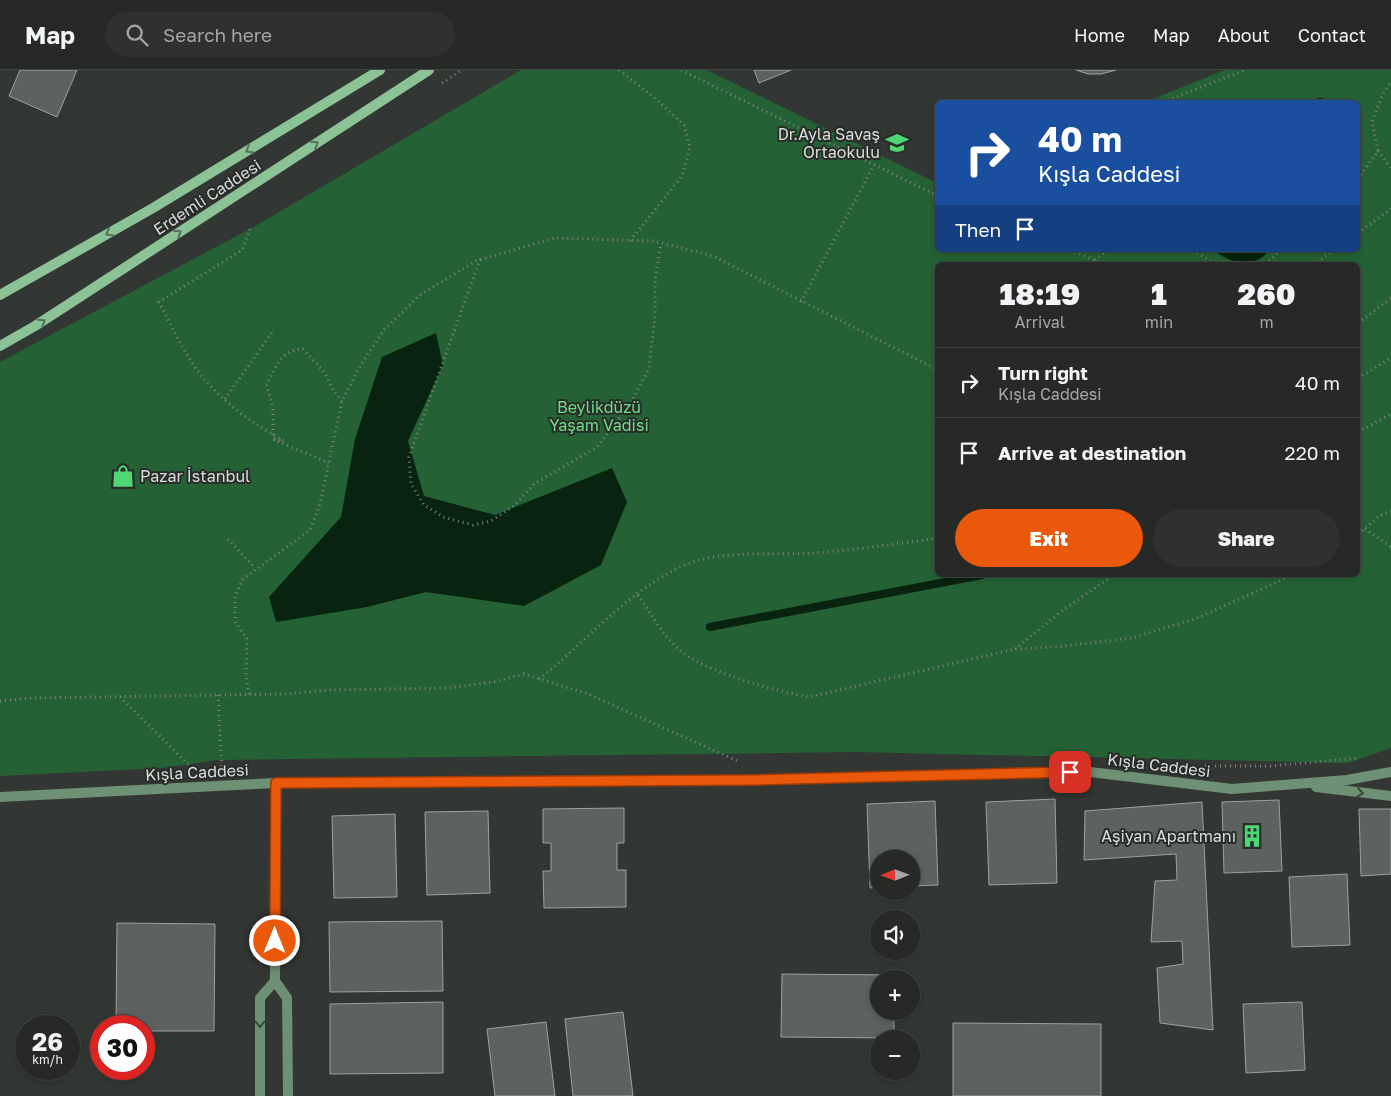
<!DOCTYPE html>
<html lang="en">
<head>
<meta charset="utf-8">
<style>
  body { margin:0; font-family:"Golos Text",sans-serif; background:#2e312e; color:#f1f3f6; height:100vh; display:flex; flex-direction:column; font-size:19px; white-space:nowrap }
  * { box-sizing:border-box; margin:0 }
  p { font-size:16px; color:#a4a6a7 }
  .icon { flex:none; width:28px; height:28px; fill:none; stroke:currentColor; stroke-width:2; stroke-linecap:round; stroke-linejoin:round }
  .map { position:relative; flex:1; overflow:hidden }
  .details { position:absolute; left:935px; top:192px; width:425px; height:315px; display:flex; flex-direction:column; background:#262926; border-radius:8px; box-shadow:0 2px 8px #0003,0 0 0 1px #424543 }
  .details>* { flex:none }
  .guide { position:absolute; left:935px; top:30px; width:425px; height:152px; border-radius:8px; box-shadow:0 2px 8px #0003,0 0 0 1px #424543; background:#1a4fa0; color:#fff; overflow:hidden }
  .needle { width:32px; rotate:269deg }
  .controls { position:absolute; left:870px; top:780px; display:grid; gap:10px }
  .controls a { display:grid; place-items:center; width:50px; height:50px; border-radius:50%; background:#262926; box-shadow:0 2px 8px #0003,0 0 0 1px #424543; font-size:25px }
  .speed { position:absolute; left:15px; top:945px; display:flex; gap:10px; font-size:25px; font-weight:700; text-align:center }
  .speed>* { display:grid; place-content:center; width:65px; height:65px; border-radius:50%; background:#262926; box-shadow:0 2px 8px #0003,0 0 0 1px #424543; line-height:1 }
  .speed small { font-size:12px; font-weight:400 }
  .speed .limit { border:8px solid #d22; background:#fff; color:#111 }
  .pin { position:absolute; display:grid; place-items:center; width:42px; height:42px; color:#fff; margin:-21px; border-radius:10px; box-shadow:0 2px 8px #0006 }
  .me { position:absolute; width:55px; margin:-28px; rotate:0deg; stroke-linejoin:round; filter:drop-shadow(0 0 4px #0008) }
  .turn { display:flex; align-items:center; gap:18px; height:105px; padding:0 20px; font-size:22px }
  .turn .icon { width:65px; height:65px; stroke-width:2.5 }
  .turn b { display:block; font-size:35px; line-height:42px }
  .then { display:flex; align-items:center; height:48px; padding:0 20px; background:#0003; gap:10px; font-size:19px }
  .eta { display:flex; justify-content:space-evenly; align-items:center; height:85px; text-align:center }
  .eta b { font-size:30px; font-weight:800; line-height:35px }
  .primary-button { display:flex; gap:10px; margin-top:auto; padding:10px 20px }
  .primary-button a { flex:1; height:58px; border-radius:30px; background:#ea580c; color:#fff; font-size:20px; font-weight:800; line-height:58px; text-align:center }
  .primary-button a+a { background:#2e312e; color:#f1f3f6 }
  ul { padding:0; list-style:none }
  li { display:flex; align-items:center; gap:15px; height:70px; padding:0 20px; border-top:1px solid #424543 }
  li div { flex:1 }
  li b { display:block; font-size:19px }
  li em { font-style:normal }
  header { display:flex; align-items:center; gap:30px; box-sizing:border-box; height:70px; padding:0 25px; background:#262926; border-bottom:1px solid #424543 }
  header strong { font-size:24px }
  nav { display:flex; gap:28px; margin-inline-start:auto; font-size:18px }
  .search { width:350px; height:45px; background:#2e312e; display:flex; align-items:center; gap:12px; box-sizing:border-box; padding:0 18px; border-radius:28px; color:#a4a6a7; font-size:19px }
  .map>svg:first-child { display:block }
</style>
</head>
<body>
<header>
<strong>Map</strong>
<div class="search"><svg class="icon" aria-label="search" viewBox="0 0 24 24"><circle cx="10" cy="10" r="6"/><path d="M15 15l6 6"/></svg>Search here</div>
<nav><a>Home</a><a>Map</a><a>About</a><a>Contact</a></nav>
</header>
<div class="map">
<svg width="1391" height="1026" viewBox="0 0 1391 1026">
  <rect width="100%" height="100%" fill="#333733"/>
  <!-- green -->
  <path fill="#246235" fill-rule="evenodd" d="M521,0H707L937,113L938,180H1358V32H1145L1225,0H1391V678L1348,693L855,682L217,690L162,698L0,706V292L250,159ZM938,195H1358V505H938Z"/>
  <!-- water -->
  <path fill="#08230f" d="M1214,180H1269C1256,200 1228,193 1214,180Z
    M436,263L443,295L408,371L424,426L495,445L612,398L627,432L601,495L524,536L426,522L367,537L276,552L269,527L341,447L355,369L382,287Z"/>
  <g fill="none" stroke-linecap="round" stroke-linejoin="round">
    <!-- stream -->
    <path stroke="#08230f" stroke-width="8" d="M1320,32H1321
      M710,557L982,505"/>
  </g>
  <!-- building -->
  <path fill="#5d625e" stroke="#9ca29d" d="M20,0H77L57,47L9,26Z
    M754,0H791L759,13Z
    M1076,0H1116L1101,4H1088Z
    M1055,729L1057,813L989,815L986,732Z
    M1279,730L1282,801L1224,803L1222,732Z
    M935,731L938,815L911,816V789H879V817L870,818L867,734Z
    M1202,732L1213,960L1160,953L1157,898L1183,894L1182,871L1151,872L1155,811L1177,810L1176,784L1084,790L1085,741Z
    M624,738V773H617V800H626V837L544,838L543,801H551V773H543V739Z
    M1359,739H1391V804L1361,806Z
    M488,741L490,823L427,825L425,742Z
    M395,744L397,827L334,828L332,746Z
    M1347,804L1350,875L1292,877L1289,807Z
    M442,851L443,921L330,922L329,852Z
    M117,853L215,854L214,961H144V956H116Z
    M782,904L895,905V909H879V941H894V968L781,967Z
    M443,932V1003L330,1004V934Z
    M1302,932L1305,1000L1246,1003L1243,934Z
    M623,942L633,1026H573L565,949Z
    M546,952L555,1026H495L487,959Z
    M953,953L1101,954V1026H953Z"/>
  <g fill="none" stroke-linecap="round" stroke-linejoin="round">
    <!-- path -->
    <path stroke="#7f837f" stroke-width="3" stroke-dasharray="1 4" stroke-linecap="butt" d="M619,0L657,30L684,55L690,78L682,106L630,171
      M681,0L938,126
      M442,13L462,0
      M1163,32L1245,0
      M1378,81L1391,98
      M1358,109L1378,81L1372,51L1383,24L1391,11
      M250,159L242,180L159,232C171,255 182,279 197,300C218,329 253,354 284,371L272,369L329,393
      M1358,163L1391,139
      M1070,180L1106,195
      M1193,180L1216,195
      M480,189L409,387L411,414L424,435L443,447L473,455L491,451L515,435L534,414L597,377L631,333L649,298L655,246V209L661,174
      M1095,190L1108,180
      M1266,195L1280,180
      M1313,195L1334,180
      M801,232L874,95
      M1358,253L1391,228
      M1358,308L1391,288
      M225,329L273,261
      M1358,362L1391,344
      M273,365V339L267,315C275,297 281,280 303,279L325,303L333,320L342,331
      M1365,459L1391,477
      M1358,464L1379,446L1391,441
      M228,469L255,498
      M638,525C652,545 665,570 686,585C712,603 778,622 809,627L1015,579L1054,577L1132,568L1195,549L1293,505
      M1015,579L1063,540L1114,505
      M539,609C586,572 624,525 678,498C719,478 769,486 813,483C854,480 896,474 938,468
      M249,624L246,605L247,569L235,552V526L243,509L310,460L320,434L342,331L360,296L384,260L420,225L476,191L555,168L654,171L713,186L938,300
      M218,625L222,699
      M120,627L194,700
      M0,631L32,628L284,624L330,620L447,618L494,612L524,604L588,624L740,692
      M1205,696H1271L1358,688"/>
    <!-- minor -->
    <path stroke="#6e9074" stroke-width="10" d="M276,713L275,911L287,928L288,1026
      M1316,717L1391,726
      M0,727L276,713L755,710L1090,702L1232,719L1347,710L1391,702
      M260,1026V928L275,911"/>
    <!-- secondary -->
    <path stroke="#8cc396" stroke-width="10" d="M0,225L153,138L380,0
      M0,276L35,256L429,0"/>
  </g>
  <!-- one-way arrows -->
  <defs><path id="oneway-chevron" d="M-2-3.5L2.5 0L-2 3.5" fill="none" stroke-width="1.6" stroke-linecap="round" stroke-linejoin="round" transform="scale(1.25)"/></defs>
  <g stroke="#56705a">
    <use href="#oneway-chevron" transform="translate(315 74) rotate(-33)"/>
    <use href="#oneway-chevron" transform="translate(249 80) rotate(149)"/>
    <use href="#oneway-chevron" transform="translate(109 163) rotate(150)"/>
    <use href="#oneway-chevron" transform="translate(178 163) rotate(-33)"/>
    <use href="#oneway-chevron" transform="translate(42 252) rotate(-33)"/>
  </g>
  <g stroke="#3a463c">
    <use href="#oneway-chevron" transform="translate(1360 723) rotate(8)"/>
    <use href="#oneway-chevron" transform="translate(260 954) rotate(90)"/>
  </g>
  <g fill="none" stroke-linecap="round" stroke-linejoin="round">
    <defs>
      <path id="route" d="M275,871L276,713L755,710L1070,702"/>
    </defs>
    <!-- route casing -->
    <use href="#route" stroke="#983908" stroke-width="12"/>
    <!-- route -->
    <use href="#route" stroke="#ea580c" stroke-width="9"/>
  </g>
  <!-- icons -->
  <defs>
    <symbol id="school-bare" viewBox="-9 -9 18 18"><path d="M0-5L7-2L0 1L-7-2ZM-4 1L0 2.5L4 1V4Q0 6-4 4Z" fill="#4fd675" stroke="#292d29" stroke-width="2.5" paint-order="stroke"/></symbol>
    <symbol id="shop-bare" viewBox="-9 -9 18 18"><path d="M-5-2.5h2.3a2.7 3.5 0 0 1 5.4 0H5L5.5 6h-11ZM-1.5-2.5h3a1.5 2.3 0 0 0-3 0Z" fill="#4fd675" stroke="#292d29" stroke-width="2.5" paint-order="stroke"/></symbol>
    <symbol id="building-bare" viewBox="-9 -9 18 18"><path d="M-4-6H4V6H1V3H-1V6H-4ZM-2.5-4.3h1.7v1.8h-1.7ZM.8-4.3h1.7v1.8H.8ZM-2.5-1h1.7V.8h-1.7ZM.8-1h1.7V.8H.8Z" fill="#4fd675" stroke="#292d29" stroke-width="2.5" paint-order="stroke"/></symbol>
  </defs>
  <g fill-rule="evenodd">
    <use href="#school-bare" x="881" y="57" width="32" height="32"/>
    <use href="#shop-bare" x="107" y="390" width="32" height="32"/>
    <use href="#building-bare" x="1236" y="750" width="32" height="32"/>
  </g>
  <g text-anchor="middle" stroke-width="4" stroke-linejoin="round" paint-order="stroke">
    <!-- poi labels -->
    <g font-size="16" fill="#daddda" stroke="#292d29" text-anchor="end">
      <text x="880" y="70">Dr.Ayla Savaş<tspan x="880" dy="18">Ortaokulu</tspan></text>
      <text x="140" y="412" text-anchor="start">Pazar İstanbul</text>
      <text x="1236" y="772">Aşiyan Apartmanı</text>
    </g>
    <!-- street labels -->
    <g font-size="16" fill="#daddda" stroke="#292d29">
      <text transform="translate(207 127) rotate(-33)" y="6">Erdemli Caddesi</text>
      <text transform="translate(1159 695) rotate(7)" y="6">Kışla Caddesi</text>
      <text transform="translate(197 702) rotate(-3)" y="6">Kışla Caddesi</text>
    </g>
    <!-- park labels -->
    <g font-size="16" fill="#6edc88" stroke="#292d29">
      <text x="599" y="343">Beylikdüzü<tspan x="599" dy="18">Yaşam Vadisi</tspan></text>
    </g>
  </g>
</svg>
<div class="controls">
<a><svg class="needle" viewBox="-14 -14 28 28"><path d="M0-13l5 13h-10z" fill="#e53935"/><path d="M0 13l5-13h-10z" fill="#a4a6a7"/></svg></a>
<a><svg class="icon" aria-label="sound" viewBox="0 0 24 24"><path d="M4 9h4l5-4v14l-5-4H4zM17 9q2 3 0 6"/></svg></a>
<a>+</a>
<a>−</a>
</div>
<div class="speed"><div>26<small>km/h</small></div><div class="limit">30</div></div>
<div class="pin" style="left:1070px;top:702px;background:#d93025"><svg class="icon" aria-label="arrive" viewBox="0 0 24 24"><path d="M6 21V4h12l-3 4 3 4H6"/></svg></div>
<svg class="me" style="left:275px;top:871px" viewBox="-20 -20 40 40"><circle r="17" fill="#ea580c" stroke="#fff" stroke-width="3"/><path d="M0-11L8 9 0 5-8 9z" fill="#fff"/></svg>
<div class="guide">
<div class="turn"><svg class="icon" aria-label="right" viewBox="0 0 24 24"><path d="M7 20v-9h11M14 6l5 5-5 5"/></svg><div><b>40 m</b>Kışla Caddesi</div></div>
<div class="then">Then<svg class="icon" aria-label="arrive" viewBox="0 0 24 24"><path d="M6 21V4h12l-3 4 3 4H6"/></svg></div>
</div>
<section class="details">
<div class="eta">
<div><b>18:19</b><p>Arrival</p></div>
<div><b>1</b><p>min</p></div>
<div><b>260</b><p>m</p></div>
</div>
<ul>
<li><svg class="icon" aria-label="right" viewBox="0 0 24 24"><path d="M7 20v-9h11M14 6l5 5-5 5"/></svg><div><b>Turn right</b><p>Kışla Caddesi</p></div><em>40 m</em></li>
<li><svg class="icon" aria-label="arrive" viewBox="0 0 24 24"><path d="M6 21V4h12l-3 4 3 4H6"/></svg><div><b>Arrive at destination</b></div><em>220 m</em></li>
</ul>
<div class="primary-button"><a>Exit</a><a>Share</a></div>
</section>
</div>
</body>
</html>
